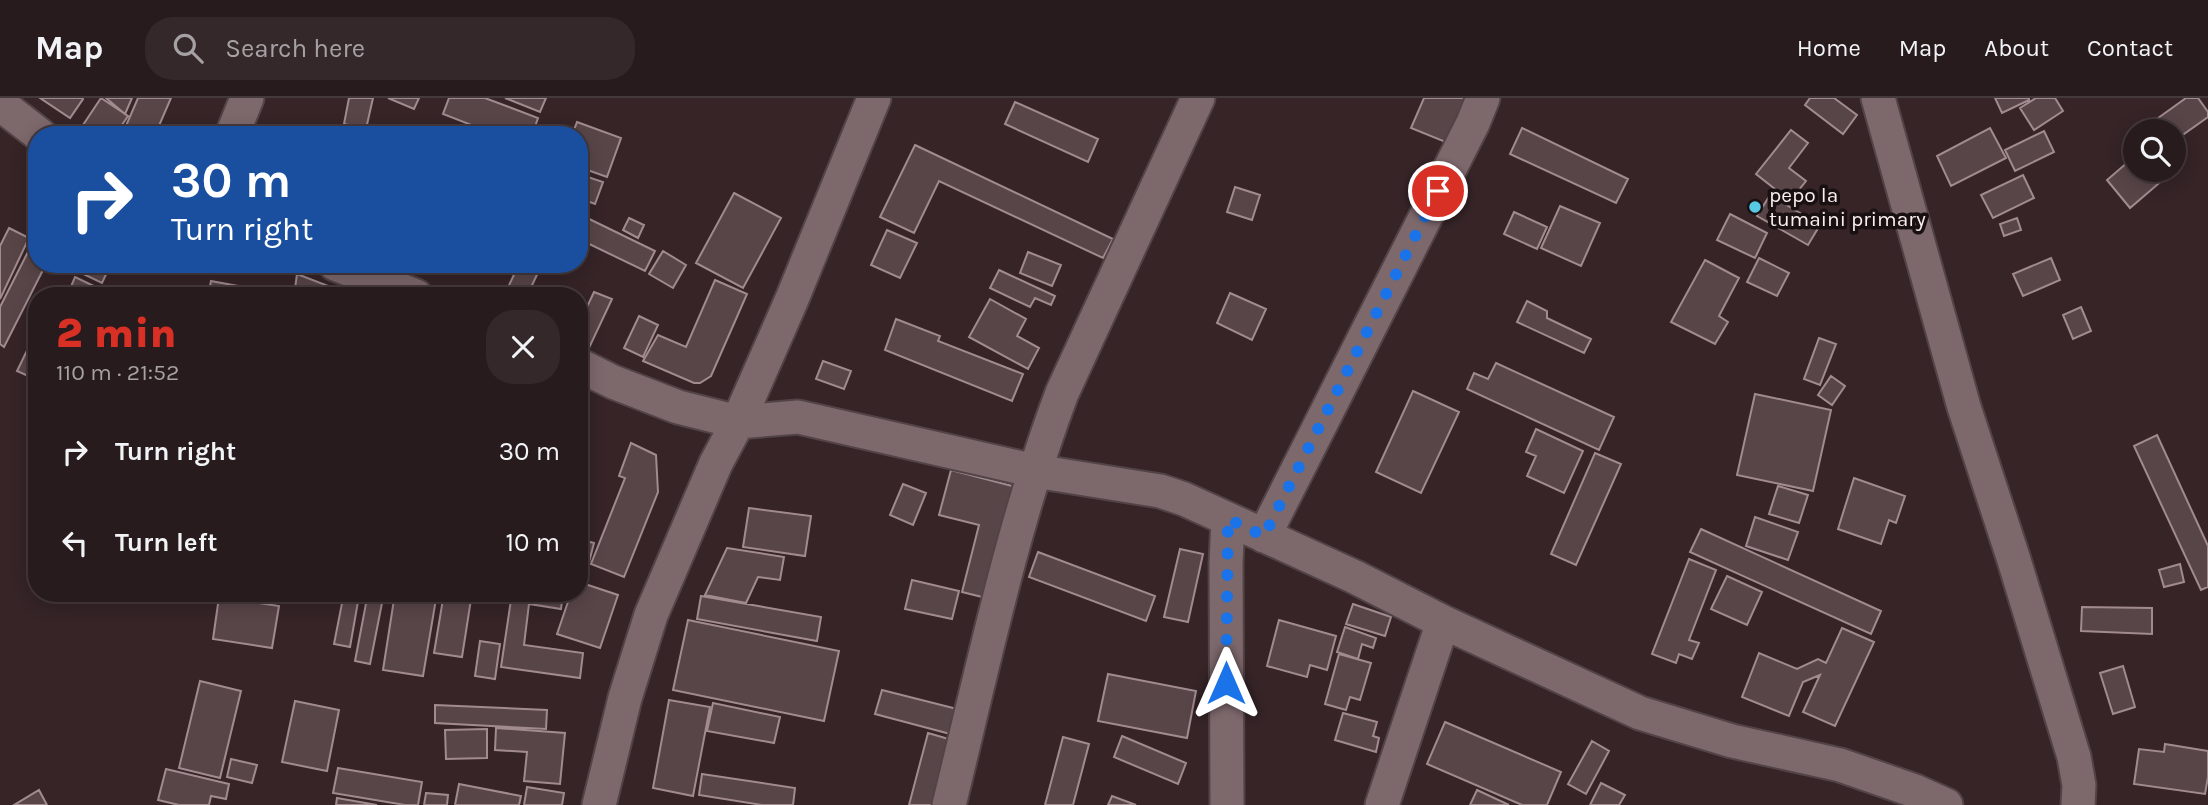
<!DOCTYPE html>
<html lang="en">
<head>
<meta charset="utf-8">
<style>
  body { margin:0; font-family:Karla,sans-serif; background:#34282a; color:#f1f3f6; height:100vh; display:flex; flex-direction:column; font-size:26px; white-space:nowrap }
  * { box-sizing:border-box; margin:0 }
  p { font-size:23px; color:#a5a1a4 }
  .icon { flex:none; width:38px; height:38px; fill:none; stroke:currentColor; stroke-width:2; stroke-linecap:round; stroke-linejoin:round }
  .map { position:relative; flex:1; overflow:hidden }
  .panel { position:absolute; left:28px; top:189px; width:560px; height:315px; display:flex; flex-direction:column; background:#281b1d; border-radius:28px; box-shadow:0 4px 18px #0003,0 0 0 2px #44393b }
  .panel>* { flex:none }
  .hud { position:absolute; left:28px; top:28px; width:560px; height:147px; border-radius:28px; box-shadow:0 4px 18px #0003,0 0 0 2px #44393b; background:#1a4fa0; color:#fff; overflow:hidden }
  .fabs { position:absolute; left:2123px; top:21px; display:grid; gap:14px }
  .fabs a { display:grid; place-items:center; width:63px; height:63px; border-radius:50%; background:#281b1d; box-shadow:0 4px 18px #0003,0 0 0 2px #44393b; font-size:35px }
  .pin { position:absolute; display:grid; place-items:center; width:60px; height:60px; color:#fff; margin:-30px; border:4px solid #fff; border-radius:50%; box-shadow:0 2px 7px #0007 }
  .me { position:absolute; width:77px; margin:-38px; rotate:0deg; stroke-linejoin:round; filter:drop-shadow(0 0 5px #0008) }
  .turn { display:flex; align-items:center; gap:24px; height:147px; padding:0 28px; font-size:32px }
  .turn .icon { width:91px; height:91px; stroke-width:2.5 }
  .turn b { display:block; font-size:49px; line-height:60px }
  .round { display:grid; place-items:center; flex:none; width:74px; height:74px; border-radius:28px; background:#34282a }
  .headline { display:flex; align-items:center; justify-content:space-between; height:119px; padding:0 28px }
  h1 { font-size:42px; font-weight:800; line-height:52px; color:#d93025 }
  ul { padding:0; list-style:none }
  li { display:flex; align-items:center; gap:21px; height:91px; padding:0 28px }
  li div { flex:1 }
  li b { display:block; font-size:26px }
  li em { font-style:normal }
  header { display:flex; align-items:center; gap:42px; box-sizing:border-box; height:98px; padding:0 35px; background:#281b1d; border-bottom:2px solid #44393b }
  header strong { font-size:33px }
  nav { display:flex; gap:38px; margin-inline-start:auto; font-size:24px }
  .search { width:490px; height:63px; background:#34282a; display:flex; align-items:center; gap:18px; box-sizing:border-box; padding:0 24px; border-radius:28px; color:#a5a1a4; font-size:26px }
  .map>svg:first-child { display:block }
</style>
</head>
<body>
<header>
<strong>Map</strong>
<div class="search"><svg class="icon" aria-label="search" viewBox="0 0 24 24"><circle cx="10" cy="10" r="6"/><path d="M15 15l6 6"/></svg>Search here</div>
<nav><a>Home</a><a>Map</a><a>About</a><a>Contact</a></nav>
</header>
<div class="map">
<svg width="2208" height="707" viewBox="0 0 2208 707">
  <rect width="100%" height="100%" fill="#362427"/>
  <!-- building -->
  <path fill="#584548" stroke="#a18b8f" stroke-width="2" d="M40,0H82L83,1L70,20Z
    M101,0L128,18L115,37H85L79,33Z
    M106,0H132L125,16Z
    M138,0H171L155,37H122Z
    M349,0H373L366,31L344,26Z
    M388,0H419L414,11Z
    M449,0H485L538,20L532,37H497L443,16Z
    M505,0H546L540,14Z
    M1424,0H1467L1448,45L1411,30Z
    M1810,0H1834L1857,17L1843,36L1805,7Z
    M1995,0H2029V2L2002,15Z
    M2036,0H2055L2063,13L2034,32L2020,10Z
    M2186,0H2198L2208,14V19L2174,43V33H2150L2147,28Z
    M1015,4L1098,41L1088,64L1005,26Z
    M577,24L621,40L607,79L579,69V37H572Z
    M1522,30L1628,81L1616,105L1510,56Z
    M1990,30L2006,60L1951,88L1937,58Z
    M1791,32L1808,45L1789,70L1806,83L1790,103L1756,76Z
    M2044,33L2054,54L2015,73L2005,52Z
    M915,47L1113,141L1103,160L939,83L914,135L880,119Z
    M2135,58V72H2171L2172,74L2130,110L2107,82Z
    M579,76L603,84L595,106L579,100Z
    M2023,77L2034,100L1993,120L1981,97Z
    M1235,89L1260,97L1252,122L1227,114Z
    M734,95L781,120L743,190L696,165Z
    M1770,97L1820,127L1808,147L1757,118Z
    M1560,108L1600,125L1581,168L1541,150Z
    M1514,114L1547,129L1537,151L1504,136Z
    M579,116L655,153L645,173L579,141Z
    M1730,116L1767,135L1755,160L1717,142Z
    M629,120L644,127L638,140L623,132Z
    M2017,120L2021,132L2004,138L2000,126Z
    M9,130L29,140L0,201V148Z
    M887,132L917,145L900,180L871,167Z
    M34,142L37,144V166H46L4,249L0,246V209Z
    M663,153L686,167L673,190L649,176Z
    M1028,154L1061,167L1052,188L1020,175Z
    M1759,160L1789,175L1777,198L1747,184Z
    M2051,160L2060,182L2023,198L2013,176Z
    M1705,162L1739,180L1719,218L1728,224L1715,246L1671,224Z
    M80,166H111L102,185L77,173Z
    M519,166H542L527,198H504Z
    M999,172L1055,198L1051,207L1035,200L1030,209L990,190Z
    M297,176L344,194L343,198H294Z
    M75,179L100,191L97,198H67Z
    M715,182L747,196L711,278L700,285H694L643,263L658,237L686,249Z
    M211,183L265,193L264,198H208Z
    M594,194L612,201L589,250L579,245V226Z
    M1230,195L1266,211L1252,242L1217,225Z
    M990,201L1026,221L1017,238L1039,250L1028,271L969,239Z
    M1527,203L1547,213V220L1591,241L1584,255L1517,224Z
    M2081,209L2091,233L2073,241L2063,217Z
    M639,218L658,227L643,259L624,250Z
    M896,221L940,238L938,243L1023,276L1012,303L885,252Z
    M35,236L37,237V282L17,273Z
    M1819,240L1836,246L1820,287L1804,281Z
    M823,263L851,273L844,291L816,281Z
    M1496,265L1614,319L1599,352L1467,291L1474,275L1488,281Z
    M1831,278L1845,288L1832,307L1818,297Z
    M1413,293L1459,314L1421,395L1376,374Z
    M1755,296L1831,312L1813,393L1737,377Z
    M1536,331L1583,353L1564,395L1527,378L1536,358L1526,354Z
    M2157,337L2208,448V489L2201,492L2134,348Z
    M631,345L656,357L658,394L624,479L591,466L625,380L619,378Z
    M1595,355L1621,366L1576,467L1551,456Z
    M951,372L1016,389L986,500L962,494L979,427L939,417Z
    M1854,380L1905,398L1896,425L1889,422L1881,446L1838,431Z
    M903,386L926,395L913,427L890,417Z
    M1778,388L1808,397L1799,425L1769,416Z
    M749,410L811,418L805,458L743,449Z
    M1755,419L1798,434L1788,462L1746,448Z
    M1701,431L1881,513L1871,536L1690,454Z
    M579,441L594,445L588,468L579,466Z
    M727,450L784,459L780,482L758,479L746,505L705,497Z
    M1180,451L1203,456L1188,524L1164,519Z
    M1038,454L1155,498L1146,523L1029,479Z
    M1689,461L1716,472L1689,542L1699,545L1692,561L1679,556L1676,565L1652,556Z
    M2180,466L2184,484L2164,489L2159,472Z
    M1727,478L1762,494L1747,527L1711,511Z
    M912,482L959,493L952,521L905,511Z
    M579,484L618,497L600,550L557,536L571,495H579Z
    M344,495L359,498L350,549L334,546Z
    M368,495H384L370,566L355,563Z
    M395,495H437L423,578L383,572Z
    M444,495H472L462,559L434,555Z
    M512,495H563L561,511L529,506L524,547L583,555L580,580L501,569Z
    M701,498L821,519L817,543L697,521Z
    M219,499L279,508L272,550L213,541Z
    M1353,506L1391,519L1385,538L1346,526Z
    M2082,509L2152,510V536L2081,533Z
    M688,522L839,553L824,623L673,592Z
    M1279,522L1336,538L1327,572L1310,567L1307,579L1267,568Z
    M1345,529L1376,540L1373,550L1362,546L1358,561L1337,554Z
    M1842,530L1874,544L1835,628L1803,614L1820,577L1803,584L1789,618L1742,599L1759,555L1797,571L1818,561L1826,565Z
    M480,543L500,546L495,581L475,578Z
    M1339,556L1371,565L1360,602L1350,599L1346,612L1325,606Z
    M2123,568L2135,609L2113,616L2100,575Z
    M1108,576L1196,593L1187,640L1098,623Z
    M200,583L241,593L220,680L179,670Z
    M882,592L961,612L954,637L875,616Z
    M669,602L710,609L693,698L653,690Z
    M295,603L339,612L327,673L282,664Z
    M713,605L780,619L774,645L707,633Z
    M435,607L547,612L546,631L435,625Z
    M1343,615L1377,624L1373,638L1379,640L1376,654L1335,642Z
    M1445,624L1561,674L1547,707H1522L1427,666Z
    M496,630L565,635L560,686L524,683L527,654L495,652Z
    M487,631V660L446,661L445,632Z
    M928,635L952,642L935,707H909Z
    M1122,638L1186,665L1178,686L1114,659Z
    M1063,639L1089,646L1073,707H1045Z
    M1592,643L1609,653L1586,696L1568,686Z
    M2165,646L2208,653V679L2205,696L2134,686L2139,651L2164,654Z
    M231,661L257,667L252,685L227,679Z
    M338,670L422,684L418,707H405L333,695Z
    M166,671L229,686L226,701L211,698L209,707H179L158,702Z
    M702,676L795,690L793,707H762L699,697Z
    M1601,685L1625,697L1619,707H1590Z
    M459,686L521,698L519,707H455Z
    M527,689L564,695L562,707H524Z
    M39,692L47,707H14Z
    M1477,692L1509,707H1470Z
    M426,695L448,697L447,707H424Z
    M1112,698L1136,707H1108Z
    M337,700L377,707H336Z"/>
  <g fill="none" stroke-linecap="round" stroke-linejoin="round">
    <defs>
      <path id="minor" d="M1878,0L1964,309L2013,459L2074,659L2079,687L2078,707
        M0,6L40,37
        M232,37L247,0
        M335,166L416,198
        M579,267L613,284L678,309L738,324L798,319L1035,373L1160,393L1184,401L1355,479L1443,524L1640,615L1732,643L1840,667L1915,693L1946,707
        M1264,438L1473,25L1483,0
        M599,707L625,600L651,517L716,365L738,324L792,201L874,0
        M949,707C983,569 1012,428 1062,295L1198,0
        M1227,707L1226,465L1228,421
        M1382,707L1443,524"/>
    </defs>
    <!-- minor casing -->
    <use href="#minor" stroke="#524346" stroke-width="37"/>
    <!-- minor -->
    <use href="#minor" stroke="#7d686c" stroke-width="33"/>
  </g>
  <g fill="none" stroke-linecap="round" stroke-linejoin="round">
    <!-- route -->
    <path stroke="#1a73e8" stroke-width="12" stroke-dasharray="0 21.6" d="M1226,585L1228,421L1264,438L1438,93"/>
  </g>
  <!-- markers -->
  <circle fill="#58c9e4" stroke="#181011" stroke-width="2.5" cx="1755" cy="109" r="7"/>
  <g text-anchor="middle" stroke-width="7" stroke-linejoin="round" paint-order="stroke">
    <!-- poi labels -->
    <g font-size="21" fill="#faedef" stroke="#181011" text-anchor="start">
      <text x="1769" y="104">pepo la<tspan x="1769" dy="24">tumaini primary</tspan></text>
    </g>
  </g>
</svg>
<div class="fabs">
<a><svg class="icon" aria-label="search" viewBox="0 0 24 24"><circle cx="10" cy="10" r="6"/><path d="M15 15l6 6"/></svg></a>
</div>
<div class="pin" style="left:1438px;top:93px;background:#d93025"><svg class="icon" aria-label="arrive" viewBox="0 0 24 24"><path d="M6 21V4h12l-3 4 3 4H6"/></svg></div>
<svg class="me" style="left:1226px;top:585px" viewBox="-20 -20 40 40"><path d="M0-17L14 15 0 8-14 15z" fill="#1a73e8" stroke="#fff" stroke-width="4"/></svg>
<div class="hud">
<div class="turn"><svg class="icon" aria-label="right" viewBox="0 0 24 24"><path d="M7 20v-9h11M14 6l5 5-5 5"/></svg><div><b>30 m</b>Turn right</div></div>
</div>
<section class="panel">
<div class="headline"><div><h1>2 min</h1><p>110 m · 21:52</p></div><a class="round"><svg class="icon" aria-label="close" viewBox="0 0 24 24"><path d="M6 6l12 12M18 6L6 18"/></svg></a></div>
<ul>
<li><svg class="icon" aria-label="right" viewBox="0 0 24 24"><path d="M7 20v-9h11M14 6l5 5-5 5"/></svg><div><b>Turn right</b></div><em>30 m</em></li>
<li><svg class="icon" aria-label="left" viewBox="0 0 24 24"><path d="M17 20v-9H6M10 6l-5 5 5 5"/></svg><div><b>Turn left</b></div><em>10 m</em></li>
</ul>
</section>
</div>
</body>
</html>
